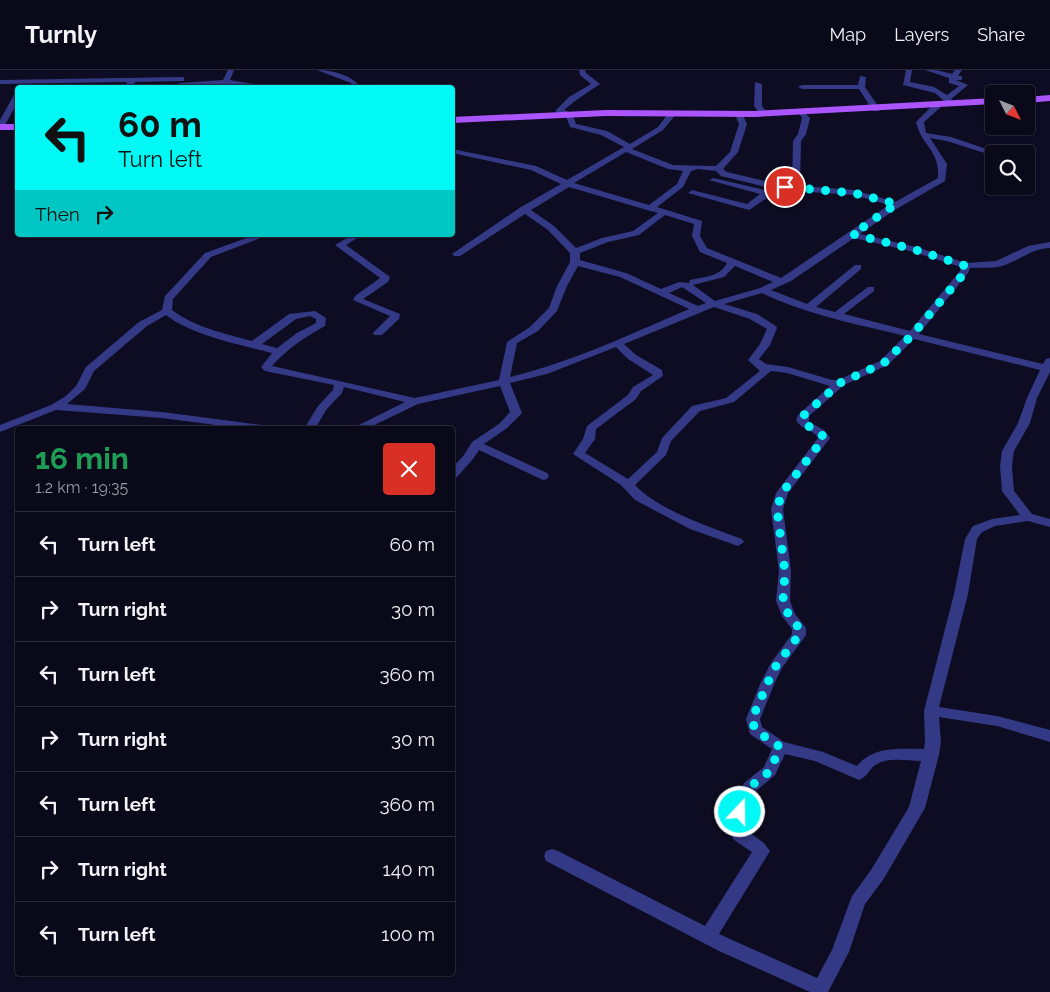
<!DOCTYPE html>
<html lang="en">
<head>
<meta charset="utf-8">
<style>
  body { margin:0; font-family:Raleway,sans-serif; background:#181727; color:#f1f3f6; height:100vh; display:flex; flex-direction:column; font-size:19px; white-space:nowrap }
  * { box-sizing:border-box; margin:0 }
  p { font-size:16px; color:#999aa2 }
  .icon { flex:none; width:28px; height:28px; fill:none; stroke:currentColor; stroke-width:2; stroke-linecap:round; stroke-linejoin:round }
  .map { position:relative; flex:1; overflow:hidden }
  .side { position:absolute; left:15px; top:356px; width:440px; height:550px; display:flex; flex-direction:column; background:#0a091a; border-radius:5px; box-shadow:0 1px 4px #0004,0 0 0 1px #2a2a39 }
  .side>* { flex:none }
  .banner { position:absolute; left:15px; top:15px; width:440px; height:152px; border-radius:5px; box-shadow:0 1px 4px #0004,0 0 0 1px #2a2a39; background:#00f8f5; color:#111; overflow:hidden }
  .needle { width:32px; rotate:132deg }
  .tools { position:absolute; left:985px; top:15px; display:grid; gap:10px }
  .tools a { display:grid; place-items:center; width:50px; height:50px; border-radius:5px; background:#0a091a; box-shadow:0 1px 4px #0004,0 0 0 1px #2a2a39; font-size:25px }
  .pin { position:absolute; display:grid; place-items:center; width:42px; height:42px; color:#fff; margin:-21px; border:2px solid #fff; border-radius:50%; box-shadow:0 1px 5px #0007 }
  .me { position:absolute; width:55px; margin:-28px; rotate:21deg; stroke-linejoin:round; filter:drop-shadow(0 0 4px #0008) }
  .turn { display:flex; align-items:center; gap:18px; height:105px; padding:0 20px; font-size:22px }
  .turn .icon { width:65px; height:65px; stroke-width:2.5 }
  .turn b { display:block; font-size:35px; line-height:42px }
  .then { display:flex; align-items:center; height:48px; padding:0 20px; background:#0003; gap:10px; font-size:19px }
  .round { display:grid; place-items:center; flex:none; width:52px; height:52px; border-radius:5px; background:#181727 }
  .headline { display:flex; align-items:center; justify-content:space-between; height:85px; padding:0 20px }
  h1 { font-size:30px; font-weight:700; line-height:38px; color:#1e9e55 }
  ul { padding:0; list-style:none }
  li { display:flex; align-items:center; gap:15px; height:65px; padding:0 20px; border-top:1px solid #2a2a39 }
  li div { flex:1 }
  li b { display:block; font-size:19px }
  li em { font-style:normal }
  header { display:flex; align-items:center; gap:30px; box-sizing:border-box; height:70px; padding:0 25px; background:#0a091a; border-bottom:1px solid #2a2a39 }
  header strong { font-size:24px }
  nav { display:flex; gap:28px; margin-inline-start:auto; font-size:18px }
  .map>svg:first-child { display:block }
</style>
</head>
<body>
<header>
<strong>Turnly</strong>
<nav><a>Map</a><a>Layers</a><a>Share</a></nav>
</header>
<div class="map">
<svg width="1050" height="922" viewBox="0 0 1050 922">
  <rect width="100%" height="100%" fill="#0d0c22"/>
  <g fill="none" stroke-linecap="round" stroke-linejoin="round">
    <!-- minor -->
    <path fill="#333985" fill-rule="evenodd" d="M228,0H234L230,10L277,18H259L239,14L180,17L176,15L180,13L223,10Z
      M317,0C331,0 353,5 361,18H354L351,13Z
      M579,0H585L586,3L600,14L575,31L564,40L572,43L576,54L607,61L630,74L658,57L670,41L677,43L663,60L632,79L673,95L716,96L730,82L739,54L735,45L739,43H742L747,54L738,82L723,99L727,102L778,114L792,115L793,71L798,64L802,48L799,43L803,41L810,48L806,64L801,71L800,116L854,120L895,132L938,108C940,80 922,77 916,52L935,33H941V37L924,52L926,63L951,67L1001,84H994V86L947,71L930,68L947,94L945,111L893,141L860,164L916,177L966,193L996,191L1028,176L1050,172V178C1032,178 1019,191 1002,196C992,199 981,197 970,198L968,203L919,264L1043,294L1046,289L1050,288V302L1037,328L1030,353L1014,381L1012,396L1014,421L1032,444L1050,449V457L1028,451L995,456L982,462L977,469L968,524L939,637L997,646L1050,660V672L997,656L939,647L941,672L939,685L925,738L883,810L865,834L849,882L828,922H810L717,880L546,791L544,786L546,781L552,779L558,781L705,856L752,782L734,770L727,758L737,727L744,713L764,697L772,679L750,664L746,649L761,612L771,593L792,564V559L782,546L776,531L779,501L771,439L776,423L818,368C813,359 801,360 796,350L798,345L830,316L787,303L771,301L734,332L700,341L671,371L666,385L635,415C658,440 710,457 742,469L744,472L738,476L690,459L635,430L621,415L573,384L583,369L587,356L628,325L633,317L653,305L628,289L616,277L547,304L510,313L522,343L507,358L484,374L547,403L549,406L547,409L543,410L479,380L473,389L456,408H452V398L464,385L472,372L499,354L510,342L500,316L418,334L366,359H351L405,332L344,317L342,323L326,340L315,359H304L318,336L333,320L334,315L265,301L261,297L272,283C241,275 191,265 166,245L147,256L94,301L85,319L67,334L162,342L269,356L274,359H246L162,348L56,340L0,362V355L51,335L66,326L76,316L86,297L139,252L162,240L165,226L205,183L255,165H268L211,187L173,229L172,240C194,257 226,264 252,271L289,244L315,241L326,248L325,256C305,267 287,279 272,296L415,328L499,310L507,272L530,257L549,238L557,216L570,192V183L548,160L525,144L460,186H454L452,184L521,137L561,114L531,100L452,83V79L536,96L567,110L624,77L601,65L570,57L566,46L555,41L569,27L591,14L580,5ZM626,82L668,99L683,101L677,114L649,135L574,113ZM698,99L716,101L721,106L770,118L765,120L713,108L709,110L760,124L747,134L692,120L688,123L749,140L779,120L854,125L889,135L781,208L707,178L700,166L702,151L657,137L683,117L691,101ZM569,117L647,140L658,143L633,161L602,168L576,178L554,156L531,140ZM665,145L694,154L692,166L700,182L727,193C720,207 703,207 690,210L689,213L679,212L661,219L626,203L580,190V183L608,172L639,165ZM854,168L910,181L961,197L960,201L910,261L844,244L874,221V217H868L835,242L816,237L861,199V195H855L807,234L771,220L791,211ZM578,196L620,207L689,239C631,264 572,292 510,307L517,273L538,261L557,241L567,216ZM735,196L773,212L760,218L715,231L693,215L724,207ZM682,217L706,233L698,236L669,223ZM762,223C807,245 857,254 905,266L880,291L838,310H832L788,297L766,294L759,289L770,275L777,258L776,256L757,244L724,234ZM714,237L750,249L767,259L760,274L748,290L760,301L726,328L692,336L662,368L657,382L628,409L585,383L595,369L596,359L636,329L641,321L663,306L662,300L636,285L624,274ZM310,246L316,249V253L297,263L277,278L262,274L296,249ZM914,269L1040,300L1027,328L1018,353L1002,381L1000,396L1002,421L1020,445L992,449L973,456L965,469L954,524L924,641L925,672L924,679C898,679 874,676 857,696L823,682L784,672L762,657L760,649L775,612L782,598L806,565V558L795,544L790,531L791,501L783,439L788,423L830,368L824,360L809,352V346L844,315L888,295ZM785,684L815,691L859,710C868,707 869,698 877,694C889,687 908,691 921,691L909,737L871,800L852,826L832,880L817,908L719,864L770,781L764,773L743,758L756,721L775,705Z
      M906,0H912L910,12L934,17L947,25L959,16L949,13V8L925,0H936L952,4L955,0H962L958,6H962V10H956L968,15L951,29L954,34L950,36L935,23L903,15Z
      M860,6L866,7L865,17L880,39L879,41H873L859,19H802L798,17L802,15H858Z
      M181,7H184V11L135,12L132,18H125L127,12L0,14V10Z
      M755,12L762,14V36L768,44L767,46H761L754,36Z
      M15,23H18V31L4,57L0,59V50Z
      M352,165H362L346,175L390,207L388,212L363,229L400,244L399,249L382,265H374L373,263L390,246L353,230L355,226L380,208L335,175Z"/>
    <!-- major -->
    <path fill="#ac54ff" fill-rule="evenodd" d="M1050,25V31L1026,33V27Z
      M994,28V34L755,47L606,46L452,53V47L606,40L755,41Z
      M0,54H18V60H0Z"/>
  </g>
  <g fill="none" stroke-linecap="round" stroke-linejoin="round">
    <!-- route -->
    <path stroke="#00f8f5" stroke-width="9" stroke-dasharray="0 16.2" d="M740,742L750,717L770,701L780,677L755,660L752,649L768,612L776,596L799,565V558L789,546L783,531L785,502L777,439L782,423L824,368L820,362L804,354L802,350L804,345L840,313L884,293L913,264L966,201V196L913,179L852,164C868,155 881,143 897,134L854,123L785,117"/>
  </g>
</svg>
<div class="tools">
<a><svg class="needle" viewBox="-14 -14 28 28"><path d="M0-13l5 13h-10z" fill="#e53935"/><path d="M0 13l5-13h-10z" fill="#999aa2"/></svg></a>
<a><svg class="icon" aria-label="search" viewBox="0 0 24 24"><circle cx="10" cy="10" r="6"/><path d="M15 15l6 6"/></svg></a>
</div>
<div class="pin" style="left:785px;top:117px;background:#d93025"><svg class="icon" aria-label="arrive" viewBox="0 0 24 24"><path d="M6 21V4h12l-3 4 3 4H6"/></svg></div>
<svg class="me" style="left:740px;top:742px" viewBox="-20 -20 40 40"><circle r="17" fill="#00f8f5" stroke="#fff" stroke-width="3"/><path d="M0-11L8 9 0 5-8 9z" fill="#fff"/></svg>
<div class="banner">
<div class="turn"><svg class="icon" aria-label="left" viewBox="0 0 24 24"><path d="M17 20v-9H6M10 6l-5 5 5 5"/></svg><div><b>60 m</b>Turn left</div></div>
<div class="then">Then<svg class="icon" aria-label="right" viewBox="0 0 24 24"><path d="M7 20v-9h11M14 6l5 5-5 5"/></svg></div>
</div>
<section class="side">
<div class="headline"><div><h1>16 min</h1><p>1.2 km · 19:35</p></div><a class="round" style="background:#d93025;color:#fff"><svg class="icon" aria-label="close" viewBox="0 0 24 24"><path d="M6 6l12 12M18 6L6 18"/></svg></a></div>
<ul>
<li><svg class="icon" aria-label="left" viewBox="0 0 24 24"><path d="M17 20v-9H6M10 6l-5 5 5 5"/></svg><div><b>Turn left</b></div><em>60 m</em></li>
<li><svg class="icon" aria-label="right" viewBox="0 0 24 24"><path d="M7 20v-9h11M14 6l5 5-5 5"/></svg><div><b>Turn right</b></div><em>30 m</em></li>
<li><svg class="icon" aria-label="left" viewBox="0 0 24 24"><path d="M17 20v-9H6M10 6l-5 5 5 5"/></svg><div><b>Turn left</b></div><em>360 m</em></li>
<li><svg class="icon" aria-label="right" viewBox="0 0 24 24"><path d="M7 20v-9h11M14 6l5 5-5 5"/></svg><div><b>Turn right</b></div><em>30 m</em></li>
<li><svg class="icon" aria-label="left" viewBox="0 0 24 24"><path d="M17 20v-9H6M10 6l-5 5 5 5"/></svg><div><b>Turn left</b></div><em>360 m</em></li>
<li><svg class="icon" aria-label="right" viewBox="0 0 24 24"><path d="M7 20v-9h11M14 6l5 5-5 5"/></svg><div><b>Turn right</b></div><em>140 m</em></li>
<li><svg class="icon" aria-label="left" viewBox="0 0 24 24"><path d="M17 20v-9H6M10 6l-5 5 5 5"/></svg><div><b>Turn left</b></div><em>100 m</em></li>
</ul>
</section>
</div>
</body>
</html>
